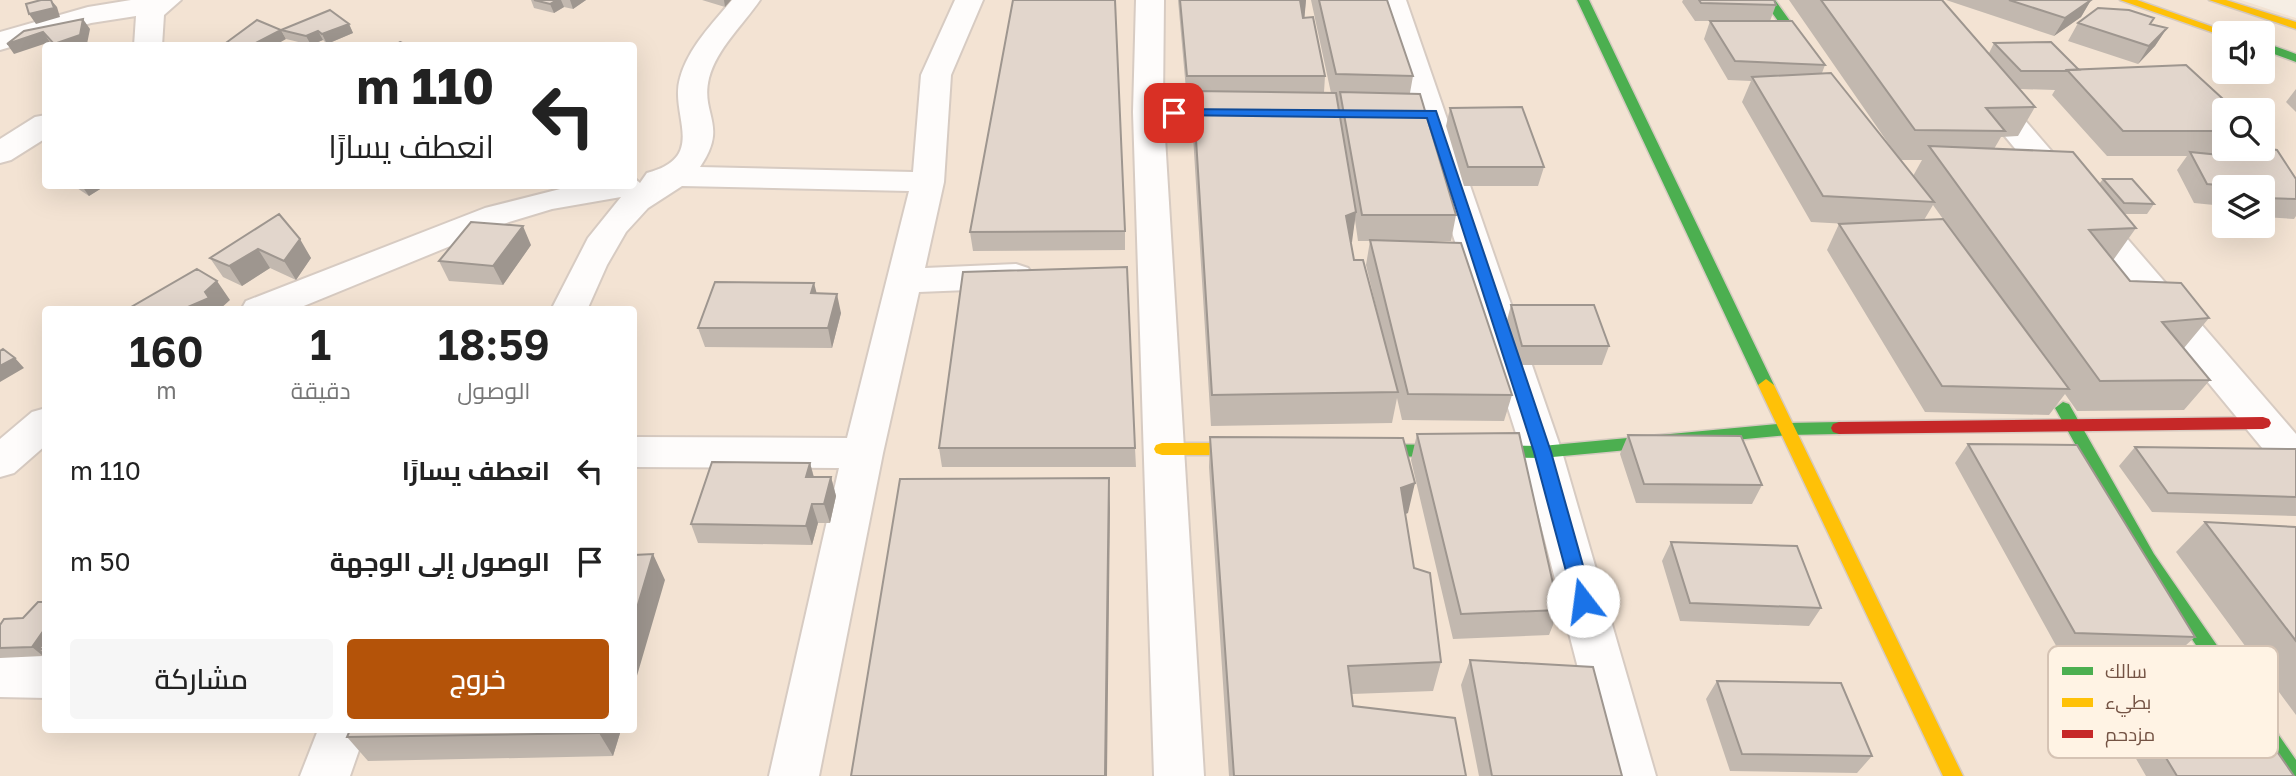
<!DOCTYPE html>
<html lang="ar">
<head>
<meta charset="utf-8">
<style>
  body { margin:0; font-family:"Golos Text",Cairo,sans-serif; background:#f6f6f6; color:#222; direction:rtl; height:100vh; display:flex; flex-direction:column; font-size:26px; white-space:nowrap }
  * { box-sizing:border-box; margin:0 }
  p { font-size:23px; color:#767676 }
  .icon { flex:none; width:38px; height:38px; fill:none; stroke:currentColor; stroke-width:2; stroke-linecap:round; stroke-linejoin:round }
  .map { position:relative; flex:1; overflow:hidden; direction:ltr }
  .side { position:absolute; left:42px; top:306px; width:595px; height:427px; display:flex; flex-direction:column; background:#fff; border-radius:7px; box-shadow:0 7px 28px #0002; direction:rtl }
  .side>* { flex:none }
  .top-card { position:absolute; left:42px; top:42px; width:595px; height:147px; border-radius:7px; box-shadow:0 7px 28px #0002; direction:rtl; background:#fff; color:#222; overflow:hidden }
  .fabs { position:absolute; left:2212px; top:21px; display:grid; gap:14px }
  .fabs a { display:grid; place-items:center; width:63px; height:63px; border-radius:7px; background:#fff; box-shadow:0 7px 28px #0002; font-size:35px }
  .pin { position:absolute; display:grid; place-items:center; width:60px; height:60px; color:#fff; margin:-30px; border-radius:14px; box-shadow:0 4px 10px #0006 }
  .me { position:absolute; width:77px; margin:-38px; rotate:345deg; stroke-linejoin:round; filter:drop-shadow(0 0 5px #0008) }
  .turn { display:flex; align-items:center; gap:24px; height:147px; padding:0 28px; font-size:32px }
  .turn .icon { width:91px; height:91px; stroke-width:2.5 }
  .turn b { display:block; font-size:49px; line-height:60px }
  .eta { display:flex; justify-content:space-evenly; align-items:center; height:119px; text-align:center }
  .eta b { font-size:42px; font-weight:600; line-height:49px }
  .primary-button { display:flex; gap:14px; margin-top:auto; padding:14px 28px }
  .primary-button a { flex:1; height:80px; border-radius:7px; background:#b45309; color:#fff; font-size:28px; font-weight:600; line-height:80px; text-align:center }
  .primary-button a+a { background:#f6f6f6; color:#222 }
  ul { padding:0; list-style:none }
  li { display:flex; align-items:center; gap:21px; height:91px; padding:0 28px }
  li div { flex:1 }
  li b { display:block; font-size:26px }
  li em { font-style:normal }
  .map>svg:first-child { display:block }
</style>
</head>
<body>
<div class="map">
<svg width="2296" height="776" viewBox="0 0 2296 776">
  <rect width="100%" height="100%" fill="#f6eee4"/>
  <!-- residential -->
  <path fill="#f3e3d3" fill-rule="evenodd" d="M0,0H2241L2296,18V776H0ZM2224,33H2263V72H2224ZM46,46H634V186H46ZM2224,110H2263V149H2224ZM2224,187H2263V226H2224ZM46,310H634V730H46Z"/>
  <g fill="none" stroke-linecap="round" stroke-linejoin="round">
    <defs>
      <path id="street" d="M131,0H181L164,15L162,46H134L136,16L91,23L0,50V32L88,7Z
        M732,0H760C743,25 717,48 709,78C700,115 729,125 700,167L913,172L921,75L955,0H983L951,75L944,182L925,268L1016,264L1028,268L1034,276L1028,284L1016,288L919,292L883,453L819,776H769L839,468L634,467V437L847,438L909,191L682,186L648,208L626,232L607,265L587,310H551L588,238L621,197L552,209L509,222L294,310H241L246,301L485,208L572,186H634V178L640,183L647,173C709,157 669,115 680,78C688,48 713,23 732,0Z
        M1136,0H1164L1163,103L1244,104L1255,107L1259,113L1255,119L1244,122L1164,121L1204,776H1154L1133,112Z
        M1378,0H1406L1562,452L1656,776H1606L1522,452Z
        M1986,85L1997,88L2296,434V476L2282,472L1975,100L1971,94L1975,88Z
        M46,115V138L11,160L0,163V139L35,117Z
        M46,408V445L14,473L0,477V439L32,412Z
        M0,655L46,656V698L0,697Z
        M318,730H366L350,776H300Z"/>
      <path id="fast" d="M1577,0H1589L1774,385L1772,389L1766,391L1758,385Z
        M1763,0H1775L1821,64L1819,67H1811Z
        M2263,42L2296,54V62L2263,50Z
        M2063,402L2069,404L2154,554L2296,760V776H2283L2142,564L2055,408Z
        M1839,422L1845,424L1847,428L1845,432L1839,434L1788,435L1542,458L1353,456L1347,454L1345,450L1347,446L1353,444L1542,446L1788,423Z"/>
      <path id="slow" d="M2120,0H2137L2230,33L2220,35Z
        M2209,0H2226L2296,22V29Z
        M1766,379L1774,385L1963,776H1943L1758,385Z
        M1162,443H1261L1267,445L1269,449L1267,453L1261,455H1162L1156,453L1154,449L1156,445Z"/>
      <path id="jam" d="M2263,417L2269,419L2271,423L2269,427L2263,429L1839,434L1833,432L1831,428L1833,424L1839,422Z"/>
    </defs>
    <!-- street casing -->
    <use href="#street" stroke="#d7cbc2" stroke-width="4"/>
    <!-- fast casing -->
    <use href="#fast" stroke="#d6cac0" stroke-width="3"/>
    <!-- slow casing -->
    <use href="#slow" stroke="#d6cac0" stroke-width="3"/>
    <!-- jam casing -->
    <use href="#jam" stroke="#d6cac0" stroke-width="3"/>
    <!-- street -->
    <use href="#street" fill="#fefcfb" fill-rule="evenodd"/>
    <!-- fast -->
    <use href="#fast" fill="#4caf50" fill-rule="evenodd"/>
    <!-- slow -->
    <use href="#slow" fill="#ffc107" fill-rule="evenodd"/>
    <!-- jam -->
    <use href="#jam" fill="#c62828" fill-rule="evenodd"/>
  </g>
  <!-- wall -->
  <path fill="#c2b8af" fill-rule="evenodd" d="M531,0H586L573,9L564,7L554,13L534,8Z
    M702,0H731L725,7Z
    M1178,0H1306L1304,18L1325,76L1324,92L1331,93L1311,0H1387L1413,76L1410,93L1456,215L1451,241H1408L1512,395L1504,421L1402,420L1397,398L1392,423L1211,426L1192,120L1193,101H1187ZM1355,220L1358,241H1370L1366,265L1379,319L1354,260L1351,242Z
    M1683,0H1774L1776,5L1770,21L1825,65L1822,73L1895,153L1789,0H1942L1989,53L1994,43L2079,70L2224,110V149H2263L2296,179V216L2294,219L2263,217V187H2224V206L2194,203L2177,170L2187,156H2107L2052,95L2055,90L2020,89L2035,107L2018,136L2001,137L1994,149L2099,184L2103,179L2154,204L2147,214H2124L2136,228L2114,259H2112L2130,281L2209,318L2184,348L2210,380L2184,410L2077,411L2065,394L2049,415L1925,412L1827,250L1839,224H1848L1811,222L1742,102L1751,81L1728,80L1704,39L1710,21H1695L1682,2ZM1900,160H1922L1913,176ZM1933,205L1943,219L1924,220Z
    M1946,0H2091L2081,17L2054,36Z
    M2078,23L2167,28L2155,46L2138,64L2068,41Z
    M349,24L353,33L327,44L323,40L311,45L286,39L281,30Z
    M2296,89V112L2286,102Z
    M1450,108L1544,167L1538,186H1464L1446,126Z
    M74,186H105L89,196Z
    M279,214L311,258L296,280L270,268L242,286L223,277L210,258Z
    M1125,231V250L973,251L970,232Z
    M531,245L503,285L449,281L439,261Z
    M817,293L841,313L832,348L705,347L698,328Z
    M1511,305L1609,346L1602,365H1517L1506,324Z
    M1417,434L1559,610L1549,635L1453,639L1411,460Z
    M1628,435L1762,485L1752,504L1636,503L1620,454Z
    M1210,437L1408,513L1405,514L1414,568L1441,662L1433,691L1352,694L1353,706L1466,776H1229L1209,467Z
    M1968,444L2195,637L2175,655L2059,651L1955,463Z
    M2135,447L2296,449V516L2152,512L2119,466Z
    M939,448H1135L1136,467H942Z
    M810,463L814,477H831L836,496L830,523H818L812,545L698,543L691,524Z
    M2205,522L2296,527V715L2176,552Z
    M1671,542L1821,608L1809,626L1680,621L1662,561Z
    M46,602V655L45,654L43,656L0,658V625L23,618Z
    M1470,660L1622,776H1479L1461,685Z
    M1717,681L1872,756L1857,773L1730,771L1706,699Z
    M2120,682L2294,776H2146L2102,700Z
    M350,730H621L613,756L368,761L347,737Z"/>
  <!-- shaded-wall -->
  <path fill="#9e968f" d="M51,0L57,7L60,17L36,24L29,14Z
    M557,0H561L564,7L554,13L550,4Z
    M570,0H586L573,9Z
    M724,0H731L725,7Z
    M1300,0H1306L1304,23Z
    M2091,0L2081,17L2054,36L2065,18Z
    M83,19L90,29L87,44L83,46H55L54,44Z
    M349,24L353,33L327,44L322,34Z
    M2167,28L2155,46L2138,64L2149,46Z
    M281,30L286,39L274,46H250Z
    M318,31L323,40L311,45L306,36Z
    M43,32L50,42L14,54L7,44Z
    M82,186H105L89,196Z
    M1356,212L1352,242L1342,246L1346,216Z
    M523,226L531,245L503,285L493,266Z
    M300,239L311,258L296,280L284,261Z
    M258,249L270,268L242,286L229,266Z
    M217,281L230,300L219,310H181Z
    M814,283L819,302L811,293Z
    M837,294L841,313L832,348L828,328Z
    M15,358L24,368L0,382V366Z
    M810,463L815,482L806,477Z
    M831,477L836,496L830,523L824,504Z
    M1109,478L1110,508L1107,776H1105Z
    M1415,483L1408,513L1394,518L1401,488Z
    M812,504L818,523L812,545L806,526Z
    M653,554L665,580L634,686V618Z
    M46,627V649H39L45,654L43,656L32,647Z
    M600,730H621L613,756L599,733Z"/>
  <!-- building -->
  <path fill="#e2d6cc" stroke="#9e968f" stroke-width="2" d="M41,0H51L54,8L29,14L26,4Z
    M534,0H557L550,4Z
    M1013,0H1115L1125,231L970,232Z
    M1180,0H1300L1303,18L1313,17L1325,76H1187Z
    M1319,0H1387L1413,76L1336,74Z
    M1699,0H1774L1776,5L1701,3Z
    M1821,0H1942L2035,107L1986,108L2005,131L1915,130Z
    M2009,0H2091L2065,18Z
    M2098,8L2129,10L2154,18L2150,24L2167,28L2149,46L2078,23Z
    M330,10L349,24L322,34L318,31L306,36L281,30Z
    M83,19L80,35L54,44L43,32L7,44L24,31Z
    M257,20L281,30L250,46L223,45Z
    M1710,21H1792L1825,65L1735,61Z
    M400,42L409,46H393Z
    M2051,42L2079,70H2067L2068,71H2021L1994,43Z
    M2186,65L2235,110H2224V131H2123L2067,70Z
    M1831,73L1934,202L1823,196L1752,77Z
    M1193,91L1336,93L1356,212L1346,216L1354,260H1363L1398,392L1212,395Z
    M1340,92L1420,94L1456,215H1362Z
    M1522,107L1544,167H1468L1450,108Z
    M1929,146L2073,152L2136,228L2089,230L2130,281L2181,283L2209,318L2162,322L2210,380L2100,381Z
    M2263,148L2277,150L2296,179V199L2264,198L2263,196V187H2239L2207,184L2190,152L2250,158L2243,149Z
    M2103,179H2132L2154,204L2124,203Z
    M279,214L300,239L284,261L258,249L229,266L210,258Z
    M1943,219L2069,389L1942,386L1839,224Z
    M471,222L523,226L493,266L439,261Z
    M1370,240L1461,243L1512,395L1408,394Z
    M1127,267L1135,448H939L963,272Z
    M197,269L217,281L205,292L209,298L181,310H126Z
    M715,282L814,283L811,293L837,294L828,328H698Z
    M1511,305H1594L1609,346H1522Z
    M3,349L15,358L0,366V351Z
    M1519,433L1559,610L1461,614L1417,434Z
    M1628,435L1741,436L1762,485L1644,484Z
    M1210,437L1403,438L1415,483L1401,488L1414,568L1430,573L1441,662L1348,666L1353,706L1455,718L1466,776H1234Z
    M1968,444L2077,445L2195,637L2075,633Z
    M2135,447L2296,449V497L2168,493Z
    M712,462L810,463L806,477H831L824,504H812L806,526L691,524Z
    M1109,478L1105,776H851L900,479Z
    M2205,522L2296,527V641Z
    M1671,542L1797,546L1821,608L1690,603Z
    M653,554L634,618V555Z
    M38,602H46V627L32,647L0,648V625L4,619L23,618Z
    M46,640V649H39Z
    M1470,660L1593,667L1622,776H1492Z
    M1717,681L1841,683L1872,756L1742,754Z
    M2120,682H2229L2294,776H2177Z
    M350,730H600L599,733L347,737Z"/>
  <!-- route -->
  <path fill="#1a73e8" stroke="#114b97" stroke-width="2" d="M1174,109L1436,111L1551,452L1593,601L1590,607L1583,609L1577,607L1574,601L1534,452L1427,118L1170,115L1168,113Z"/>
  <!-- legend -->
  <rect x="2048" y="646" width="230" height="112" rx="10" fill="#fff3e4" stroke="#d5c3b4" stroke-width="2"/>
  <rect x="2062" y="667" width="31" height="8" fill="#4caf50"/>
  <rect x="2062" y="698" width="31" height="9" fill="#ffc107"/>
  <rect x="2062" y="730" width="31" height="8" fill="#c62828"/>
  <g font-size="19" fill="#745344">
    <text x="2105" y="678">سالك</text>
    <text x="2105" y="709">بطيء</text>
    <text x="2105" y="741">مزدحم</text>
  </g>
</svg>
<div class="fabs">
<a><svg class="icon" aria-label="sound" viewBox="0 0 24 24"><path d="M4 9h4l5-4v14l-5-4H4zM17 9q2 3 0 6"/></svg></a>
<a><svg class="icon" aria-label="search" viewBox="0 0 24 24"><circle cx="10" cy="10" r="6"/><path d="M15 15l6 6"/></svg></a>
<a><svg class="icon" aria-label="layers" viewBox="0 0 24 24"><path d="M12 4l9 5-9 5-9-5zM3 14l9 5 9-5"/></svg></a>
</div>
<div class="pin" style="left:1174px;top:113px;background:#d93025"><svg class="icon" aria-label="arrive" viewBox="0 0 24 24"><path d="M6 21V4h12l-3 4 3 4H6"/></svg></div>
<svg class="me" style="left:1583px;top:601px" viewBox="-20 -20 40 40"><circle r="19" fill="#fff"/><path d="M0-13L10 11 0 6-10 11z" fill="#1a73e8"/></svg>
<div class="top-card">
<div class="turn"><svg class="icon" aria-label="left" viewBox="0 0 24 24"><path d="M17 20v-9H6M10 6l-5 5 5 5"/></svg><div><b>110 m</b>انعطف يسارًا</div></div>
</div>
<section class="side">
<div class="eta">
<div><b>18:59</b><p>الوصول</p></div>
<div><b>1</b><p>دقيقة</p></div>
<div><b>160</b><p>m</p></div>
</div>
<ul>
<li><svg class="icon" aria-label="left" viewBox="0 0 24 24"><path d="M17 20v-9H6M10 6l-5 5 5 5"/></svg><div><b>انعطف يسارًا</b></div><em>110 m</em></li>
<li><svg class="icon" aria-label="arrive" viewBox="0 0 24 24"><path d="M6 21V4h12l-3 4 3 4H6"/></svg><div><b>الوصول إلى الوجهة</b></div><em>50 m</em></li>
</ul>
<div class="primary-button"><a>خروج</a><a>مشاركة</a></div>
</section>
</div>
</body>
</html>
